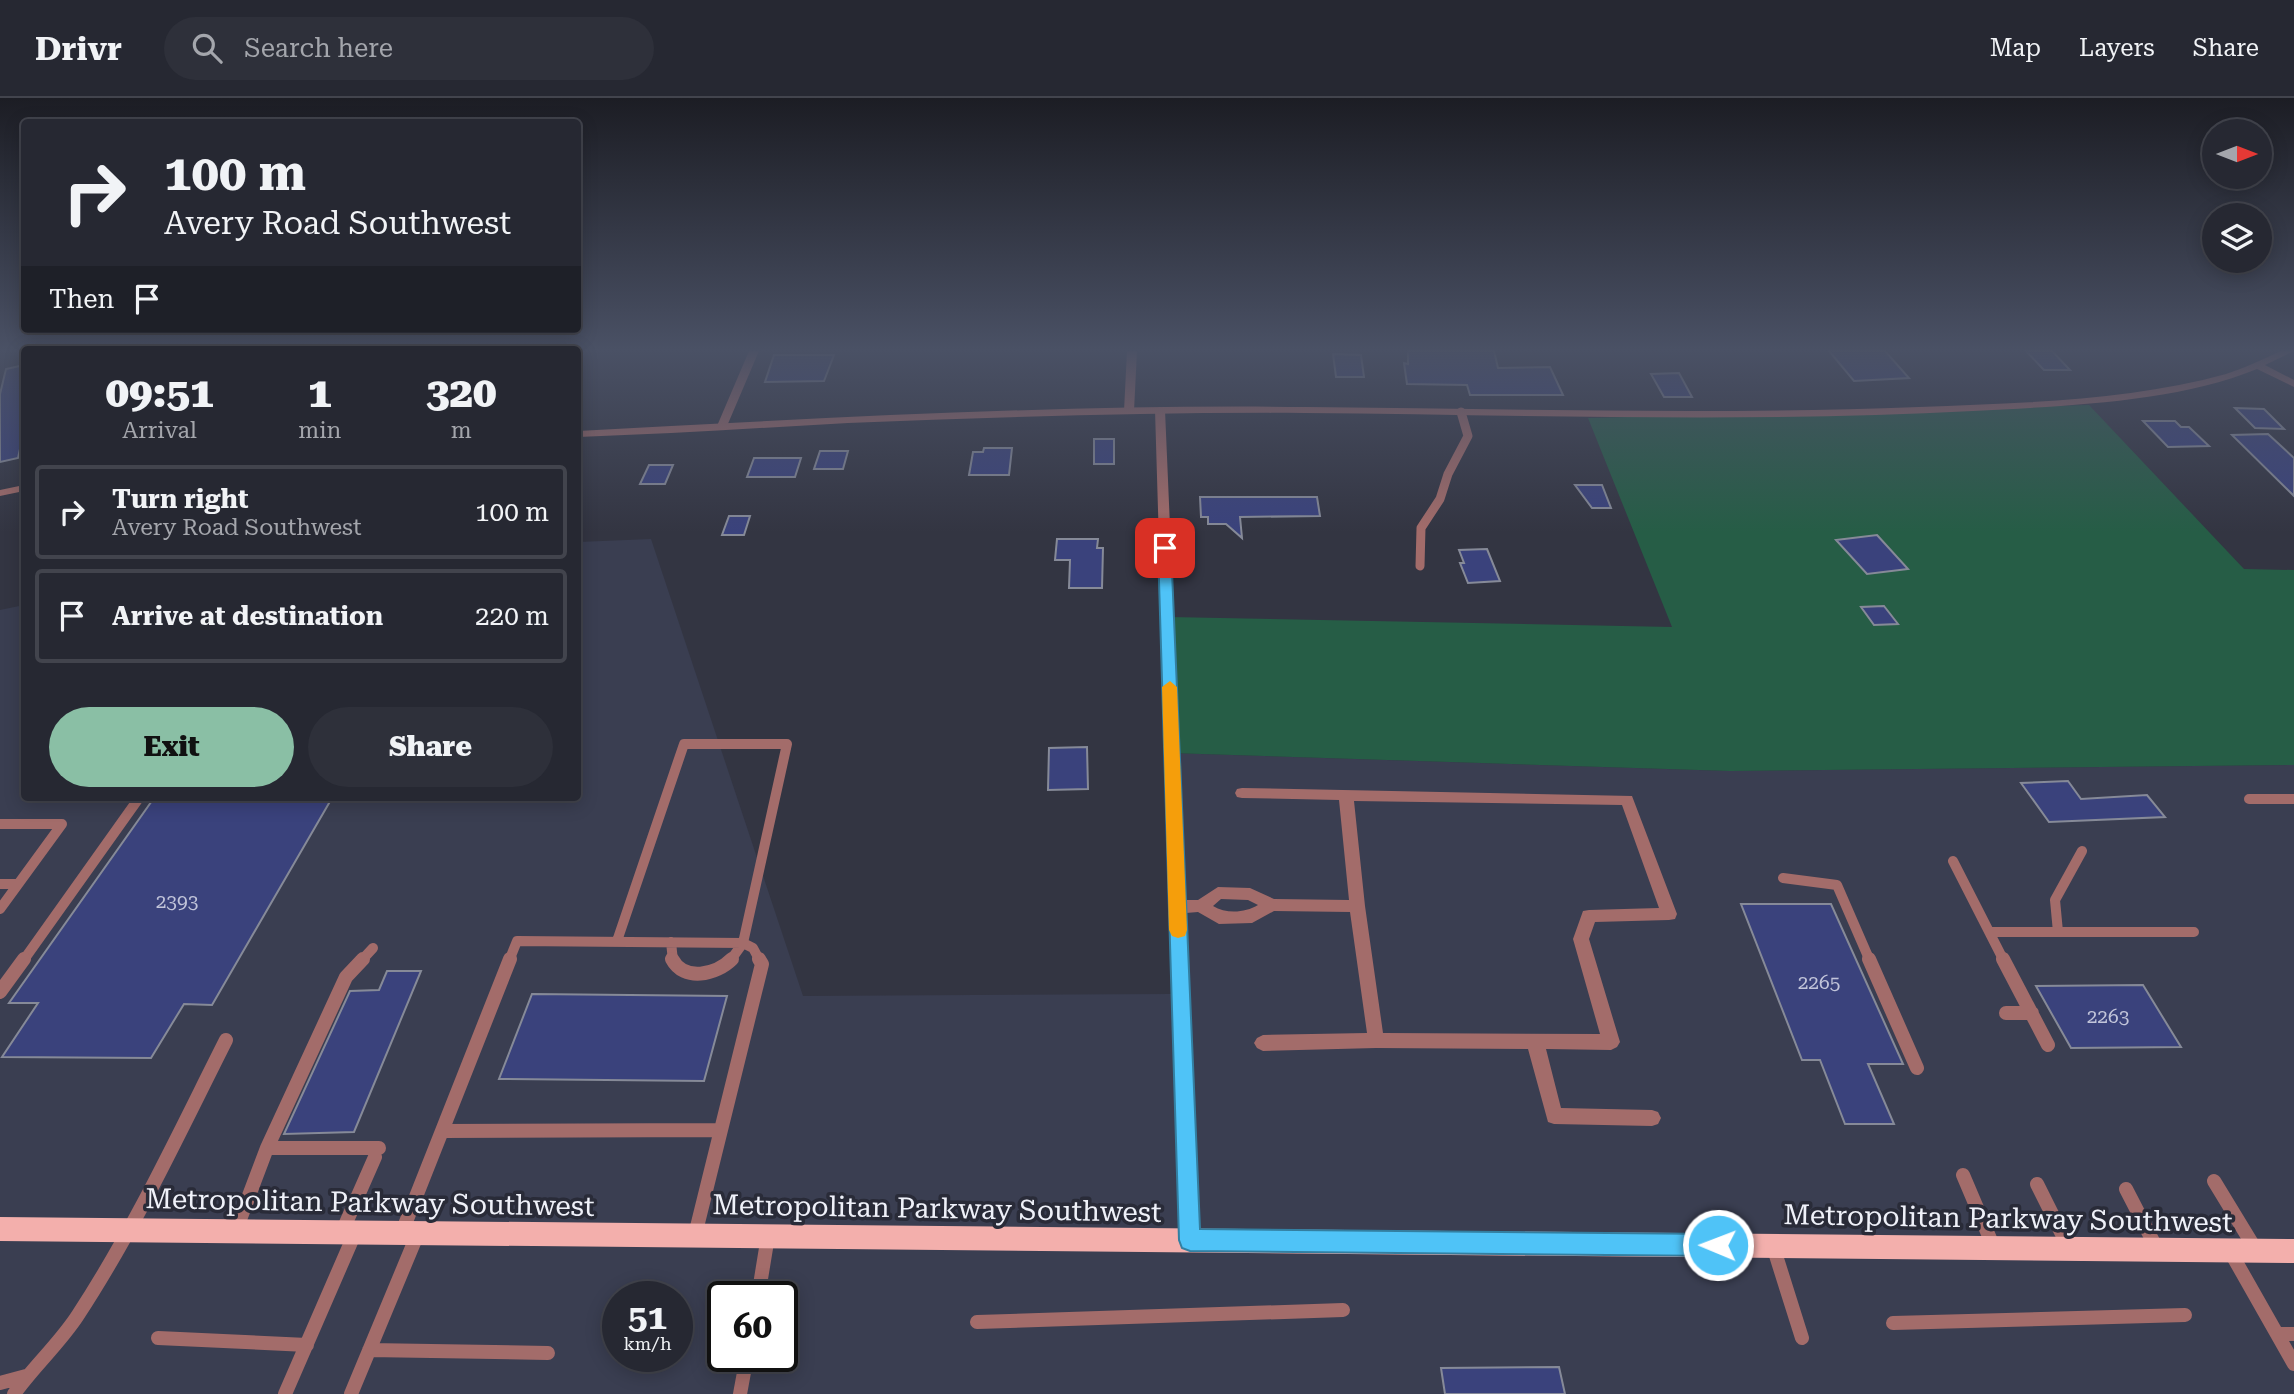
<!DOCTYPE html>
<html lang="en">
<head>
<meta charset="utf-8">
<style>
  body { margin:0; font-family:"Roboto Serif",serif; background:#2e303a; color:#f1f3f6; height:100vh; display:flex; flex-direction:column; font-size:26px; white-space:nowrap }
  * { box-sizing:border-box; margin:0 }
  p { font-size:23px; color:#a4a6ac }
  .icon { flex:none; width:38px; height:38px; fill:none; stroke:currentColor; stroke-width:2; stroke-linecap:round; stroke-linejoin:round }
  .map { position:relative; flex:1; overflow:hidden }
  .drawer { position:absolute; left:21px; top:248px; width:560px; height:455px; display:flex; flex-direction:column; background:#262832; border-radius:7px; box-shadow:0 4px 18px #0003,0 0 0 2px #42444d }
  .drawer>* { flex:none }
  .hud { position:absolute; left:21px; top:21px; width:560px; height:214px; border-radius:7px; box-shadow:0 4px 18px #0003,0 0 0 2px #42444d; background:#262832; color:#f1f3f6; overflow:hidden }
  .needle { width:46px; rotate:90deg }
  .tools { position:absolute; left:2202px; top:21px; display:grid; gap:14px }
  .tools a { display:grid; place-items:center; width:70px; height:70px; border-radius:50%; background:#262832; box-shadow:0 4px 18px #0003,0 0 0 2px #42444d; font-size:35px }
  .speed { position:absolute; left:602px; top:1183px; display:flex; gap:14px; font-size:35px; font-weight:700; text-align:center }
  .speed>* { display:grid; place-content:center; width:91px; height:91px; border-radius:50%; background:#262832; box-shadow:0 4px 18px #0003,0 0 0 2px #42444d; line-height:1 }
  .speed small { font-size:18px; font-weight:400 }
  .speed .limit { border:4px solid #111; border-radius:10px; background:#fff; color:#111 }
  .pin { position:absolute; display:grid; place-items:center; width:60px; height:60px; color:#fff; margin:-30px; border-radius:14px; box-shadow:0 4px 10px #0006 }
  .me { position:absolute; width:77px; margin:-38px; rotate:271deg; stroke-linejoin:round; filter:drop-shadow(0 0 5px #0008) }
  .turn { display:flex; align-items:center; gap:24px; height:147px; padding:0 28px; font-size:32px }
  .turn .icon { width:91px; height:91px; stroke-width:2.5 }
  .turn b { display:block; font-size:49px; line-height:60px }
  .then { display:flex; align-items:center; height:66px; padding:0 28px; background:#0003; gap:14px; font-size:26px }
  .eta { display:flex; justify-content:space-evenly; align-items:center; height:119px; text-align:center }
  .eta b { font-size:42px; font-weight:800; line-height:49px }
  .action { display:flex; gap:14px; margin-top:auto; padding:14px 28px }
  .action a { flex:1; height:80px; border-radius:42px; background:#8abfa5; color:#111; font-size:28px; font-weight:800; line-height:80px; text-align:center }
  .action a+a { background:#2e303a; color:#f1f3f6 }
  ul { padding:0; list-style:none }
  li { display:flex; align-items:center; gap:21px; height:94px; margin:0 14px 10px; padding:0 14px; border:4px solid #42444d; border-radius:7px }
  li div { flex:1 }
  li b { display:block; font-size:26px }
  li em { font-style:normal }
  header { display:flex; align-items:center; gap:42px; box-sizing:border-box; height:98px; padding:0 35px; background:#262832; border-bottom:2px solid #42444d }
  header strong { font-size:33px }
  nav { display:flex; gap:38px; margin-inline-start:auto; font-size:24px }
  .search { width:490px; height:63px; background:#2e303a; display:flex; align-items:center; gap:18px; box-sizing:border-box; padding:0 24px; border-radius:38px; color:#a4a6ac; font-size:26px }
  .map>svg:first-child { display:block }
</style>
</head>
<body>
<header>
<strong>Drivr</strong>
<div class="search"><svg class="icon" aria-label="search" viewBox="0 0 24 24"><circle cx="10" cy="10" r="6"/><path d="M15 15l6 6"/></svg>Search here</div>
<nav><a>Map</a><a>Layers</a><a>Share</a></nav>
</header>
<div class="map">
<svg width="2294" height="1296" viewBox="0 0 2294 1296">
  <rect width="100%" height="100%" fill="#333542"/>
  <!-- built -->
  <path fill="#3a3e51" fill-rule="evenodd" d="M651,441L803,898L1172,896L1170,655L1730,673L2294,667V1296H0V512L24,507V700H578V444ZM618,1199H677V1258H618ZM723,1199H782V1258H723Z"/>
  <!-- green -->
  <path fill="#265d46" d="M2089,307L2244,471L2294,472V667L1730,673L1170,655L1169,519L1672,529L1588,320Z"/>
  <!-- building -->
  <path fill="#3a427c" stroke="#868a98" stroke-width="2" d="M1408,253H1494L1498,270L1550,269L1563,297H1470L1467,287L1407,286L1404,265L1408,266Z
    M1829,253H1885L1909,280L1854,283Z
    M2026,253H2052L2070,272H2044Z
    M1333,256L1361,257L1364,279H1336Z
    M774,257H834L824,283L765,284Z
    M24,267V333L18,360L0,364V296L6,271Z
    M1679,275L1692,299H1664L1651,276Z
    M2235,310L2264,311L2284,331L2255,330Z
    M2143,323H2175L2181,329H2189L2209,348L2168,349Z
    M2268,336L2294,360V398L2232,337Z
    M1094,341H1114V366H1094Z
    M984,350H1012L1009,377H969L973,354H983Z
    M820,353H848L843,371H814Z
    M754,360H801L795,379H747Z
    M649,367H673L665,386H640Z
    M1575,387H1602L1611,410H1592Z
    M1200,399H1317L1320,418L1240,419L1242,440L1226,426H1208V419H1201Z
    M729,418H750L744,437H722Z
    M1877,437L1908,471L1867,476L1836,442Z
    M1057,441H1098L1097,450H1103L1102,490H1069L1070,462H1055Z
    M1487,451L1500,483L1468,485L1460,465H1464L1459,452Z
    M1884,508L1898,526L1874,527L1861,509Z
    M1087,649L1088,691L1048,692L1049,650Z
    M2068,683L2081,701L2147,697L2165,719L2049,724L2021,685Z
    M154,700H332L212,907L184,906L151,960L2,959L38,905H9Z
    M1741,806H1831L1903,966H1868L1894,1026H1845L1820,962H1802Z
    M387,873H421L354,1034L284,1036L350,893L379,892Z
    M2143,887L2181,949L2071,950L2036,888Z
    M532,896L727,898L704,983L499,981Z
    M1559,1269L1565,1296H1445L1441,1270Z"/>
  <g fill="none" stroke-linecap="round" stroke-linejoin="round">
    <!-- service-far2 -->
    <path stroke="#a36c6a" stroke-width="9" d="M1420,468L1421,430L1440,401L1448,376L1468,338L1461,314"/>
    <!-- service-far1 -->
    <path stroke="#a36c6a" stroke-width="10" d="M2249,701H2294
      M0,726H62L0,811
      M1953,763L2004,863
      M1783,780L1837,787L1870,863
      M0,786H18
      M1990,834H2194
      M2058,834L2055,802L2082,753
      M617,843L684,646H787L743,845L730,863
      M671,844L673,863
      M23,863L139,700
      M361,863L373,850
      M509,863L517,843L743,845L753,850L760,863"/>
    <!-- service -->
    <path stroke="#a36c6a" stroke-width="14" d="M672,861C684,884 716,877 732,861
      M1869,861L1917,970
      M2003,861L2048,947
      M0,894L24,861
      M2006,915H2032
      M442,1033L721,1032
      M267,1050H379
      M1963,1077L1994,1150
      M2214,1083L2256,1152
      M2037,1086L2069,1150
      M2126,1091L2157,1151
      M236,1132L267,1050L346,879L363,861
      M342,1134L375,1059
      M402,1134L510,861
      M695,1137L762,866L759,861
      M1773,1148L1802,1240
      M2231,1155L2294,1266
      M758,1199L768,1138
      M977,1224L1343,1212
      M1893,1225L2185,1217
      M2277,1236H2294
      M158,1240L307,1247
      M369,1252L548,1255
      M0,1285L26,1278
      M14,1296C34,1268 60,1245 78,1217C135,1130 179,1035 226,942
      M285,1296L355,1135
      M351,1296L418,1135
      M740,1296L747,1258"/>
    <!-- minor -->
    <path fill="#a36c6a" fill-rule="evenodd" d="M749,253H759L727,328L726,330H718L717,328Z
      M1127,253H1137L1134,313L1129,316L1124,313Z
      M1160,309L1165,312L1186,802H1198L1218,789L1250,790L1274,801L1349,802L1339,702L1242,700L1237,699L1235,695L1237,691L1242,690L1632,698L1677,816L1675,821L1669,822L1595,824L1589,841L1620,944L1617,949L1611,952L1546,951L1561,1010L1652,1012L1658,1014L1661,1020L1658,1026L1652,1028L1554,1026L1548,1024L1528,951L1376,950L1263,953L1257,950L1254,945L1257,940L1263,937L1367,935L1350,814L1274,813L1252,825L1219,826L1198,814L1186,815L1200,1142L1197,1149L1190,1151L1183,1149L1180,1142L1155,312ZM1354,703L1622,707L1659,810L1589,812L1583,813L1573,841L1600,936L1383,935L1365,808ZM1221,801L1248,802L1258,807C1245,815 1226,816 1213,808Z"/>
    <!-- tertiary -->
    <path fill="#a36c6a" fill-rule="evenodd" d="M2281,253H2294L2265,267L2294,282V289L2257,271C2174,305 2062,308 1973,313C1751,325 1528,317 1305,315C1153,314 1000,319 848,325C758,330 668,336 578,339V333C821,320 1065,306 1308,309C1512,311 1715,317 1919,309C2018,305 2129,303 2226,276C2245,270 2263,261 2281,253Z
      M24,387V393L0,398V392Z"/>
    <!-- primary -->
    <path fill="#f3afac" fill-rule="evenodd" d="M0,1119L2294,1141V1165L0,1143Z"/>
  </g>
  <!-- sky -->
  <linearGradient id="sky" x2="0" y2="1"><stop stop-color="#1c1d24"/><stop offset="0.58" stop-color="#4a5165"/><stop offset="1" stop-color="#4a5165" stop-opacity="0"/></linearGradient>
  <rect width="2294" height="434" fill="url(#sky)"/>
  <!-- route -->
  <path fill="#4fc3f7" stroke="#337fa1" stroke-width="2" d="M1165,446L1171,450L1200,1131L1718,1136L1725,1139L1729,1147L1725,1155L1718,1158L1190,1153L1182,1150L1179,1142L1158,450Z"/>
  <!-- slow -->
  <path fill="#f59e0b" d="M1170,583L1177,589L1187,832L1185,838L1178,840L1172,838L1169,832L1162,589Z"/>
  <g text-anchor="middle" stroke-width="7" stroke-linejoin="round" paint-order="stroke">
    <!-- number labels -->
    <g font-size="19" fill="#c2c5da">
      <text x="177" y="810">2393</text>
      <text x="1819" y="891">2265</text>
      <text x="2108" y="925">2263</text>
    </g>
    <!-- near-street labels -->
    <g font-size="28" fill="#eff1f9" stroke="#292b38">
      <text transform="translate(370 1104) rotate(1)" y="10">Metropolitan Parkway Southwest</text>
      <text transform="translate(937 1110) rotate(1)" y="10">Metropolitan Parkway Southwest</text>
      <text transform="translate(2008 1120) rotate(1)" y="10">Metropolitan Parkway Southwest</text>
    </g>
  </g>
</svg>
<div class="tools">
<a><svg class="needle" viewBox="-14 -14 28 28"><path d="M0-13l5 13h-10z" fill="#e53935"/><path d="M0 13l5-13h-10z" fill="#a4a6ac"/></svg></a>
<a><svg class="icon" aria-label="layers" viewBox="0 0 24 24"><path d="M12 4l9 5-9 5-9-5zM3 14l9 5 9-5"/></svg></a>
</div>
<div class="speed"><div>51<small>km/h</small></div><div class="limit">60</div></div>
<div class="pin" style="left:1165px;top:450px;background:#d93025"><svg class="icon" aria-label="arrive" viewBox="0 0 24 24"><path d="M6 21V4h12l-3 4 3 4H6"/></svg></div>
<svg class="me" style="left:1718px;top:1147px" viewBox="-20 -20 40 40"><circle r="17" fill="#4fc3f7" stroke="#fff" stroke-width="3"/><path d="M0-11L8 9 0 5-8 9z" fill="#fff"/></svg>
<div class="hud">
<div class="turn"><svg class="icon" aria-label="right" viewBox="0 0 24 24"><path d="M7 20v-9h11M14 6l5 5-5 5"/></svg><div><b>100 m</b>Avery Road Southwest</div></div>
<div class="then">Then<svg class="icon" aria-label="arrive" viewBox="0 0 24 24"><path d="M6 21V4h12l-3 4 3 4H6"/></svg></div>
</div>
<section class="drawer">
<div class="eta">
<div><b>09:51</b><p>Arrival</p></div>
<div><b>1</b><p>min</p></div>
<div><b>320</b><p>m</p></div>
</div>
<ul>
<li><svg class="icon" aria-label="right" viewBox="0 0 24 24"><path d="M7 20v-9h11M14 6l5 5-5 5"/></svg><div><b>Turn right</b><p>Avery Road Southwest</p></div><em>100 m</em></li>
<li><svg class="icon" aria-label="arrive" viewBox="0 0 24 24"><path d="M6 21V4h12l-3 4 3 4H6"/></svg><div><b>Arrive at destination</b></div><em>220 m</em></li>
</ul>
<div class="action"><a>Exit</a><a>Share</a></div>
</section>
</div>
</body>
</html>
